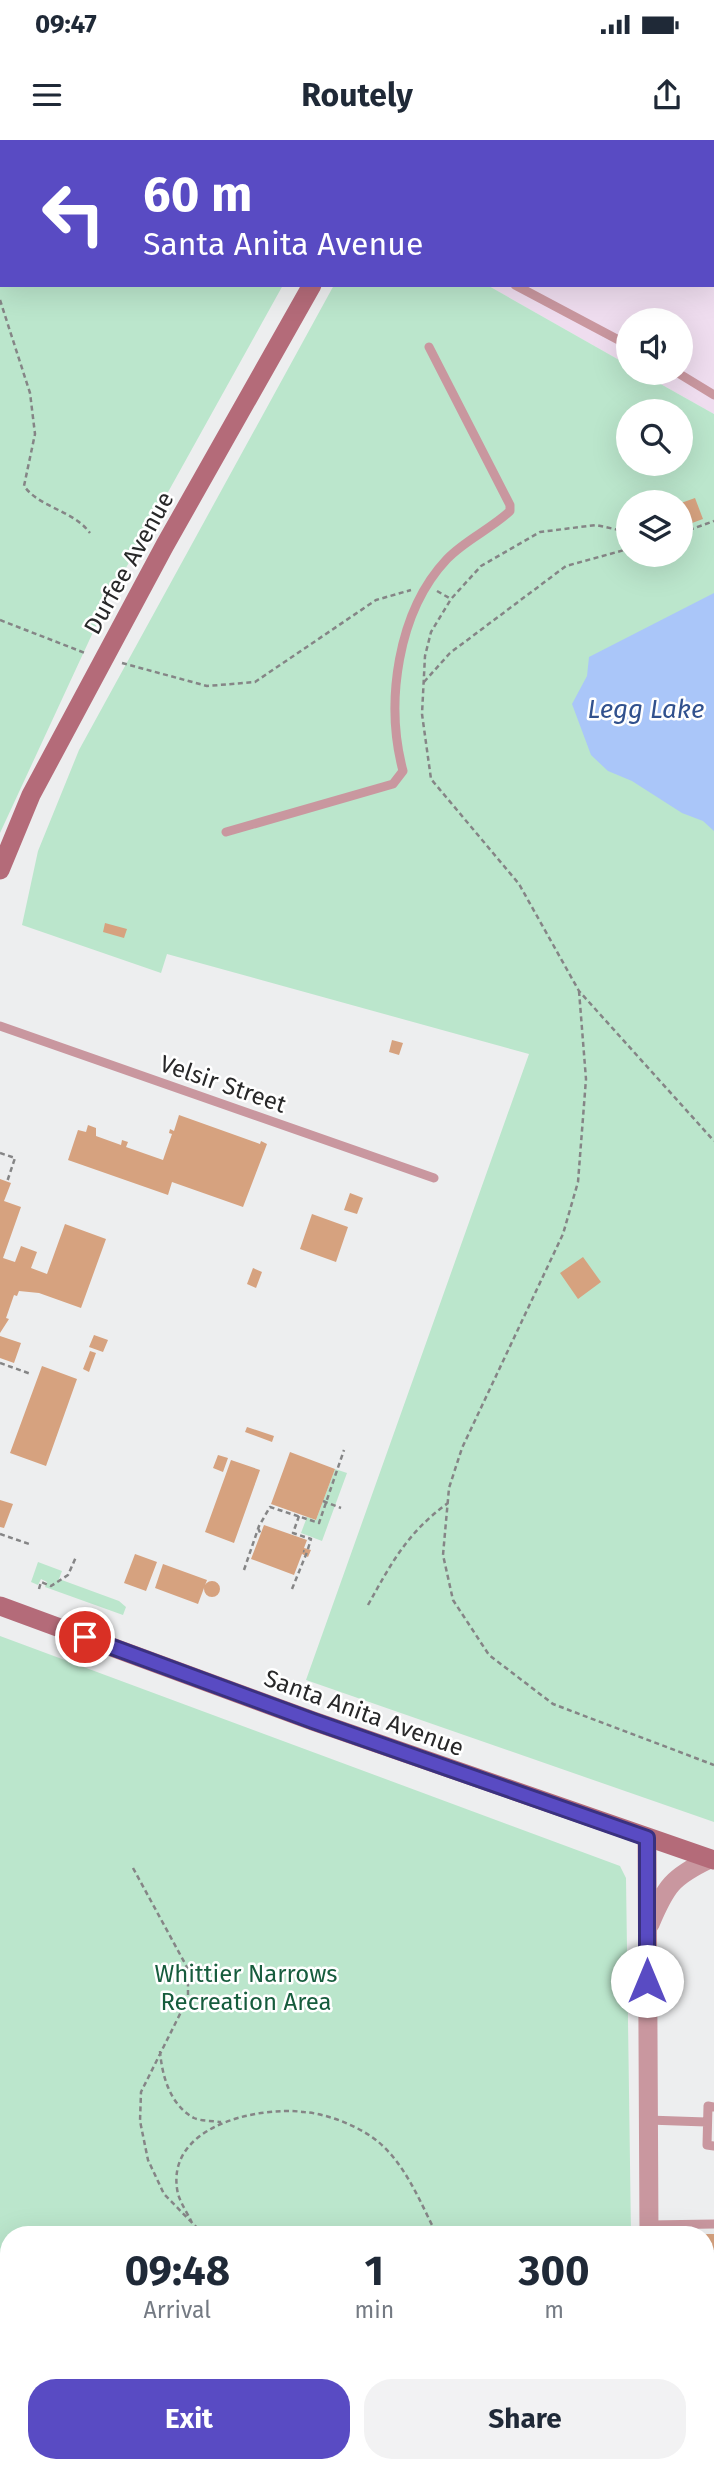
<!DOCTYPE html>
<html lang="en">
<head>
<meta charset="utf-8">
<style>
  body { margin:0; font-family:"Fira Sans",sans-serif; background:#f2f2f3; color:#1f2937; height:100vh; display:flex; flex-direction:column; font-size:26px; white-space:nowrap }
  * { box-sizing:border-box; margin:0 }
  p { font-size:23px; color:#747a83 }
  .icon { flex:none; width:38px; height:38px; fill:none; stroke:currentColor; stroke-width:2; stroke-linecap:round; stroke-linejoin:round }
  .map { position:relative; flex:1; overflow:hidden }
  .panel { position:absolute; left:0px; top:2086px; width:714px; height:247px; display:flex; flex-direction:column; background:#fff; border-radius:28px 28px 0 0; box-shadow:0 7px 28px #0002 }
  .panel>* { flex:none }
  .banner { position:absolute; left:0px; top:0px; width:714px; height:147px; box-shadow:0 7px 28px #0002; background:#594bc3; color:#fff; overflow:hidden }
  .fabs { position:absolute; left:616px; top:168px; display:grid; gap:14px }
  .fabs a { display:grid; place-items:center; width:77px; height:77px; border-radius:50%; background:#fff; box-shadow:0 7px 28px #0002; font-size:35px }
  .pin { position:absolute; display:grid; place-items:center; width:60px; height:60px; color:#fff; margin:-30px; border:4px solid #fff; border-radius:50%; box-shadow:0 2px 7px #0007 }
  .me { position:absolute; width:77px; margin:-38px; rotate:0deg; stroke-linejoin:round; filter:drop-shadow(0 0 5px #0008) }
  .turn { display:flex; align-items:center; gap:24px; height:147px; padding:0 28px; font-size:32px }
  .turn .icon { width:91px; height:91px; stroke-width:2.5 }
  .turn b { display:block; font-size:49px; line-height:60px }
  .eta { display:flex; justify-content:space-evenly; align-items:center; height:119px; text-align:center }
  .eta b { font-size:42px; font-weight:700; line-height:49px }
  .primary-button { display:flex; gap:14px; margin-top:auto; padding:14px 28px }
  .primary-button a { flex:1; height:80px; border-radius:28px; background:#594bc3; color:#fff; font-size:28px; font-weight:700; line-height:80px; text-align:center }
  .primary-button a+a { background:#f2f2f3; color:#1f2937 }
  .status { display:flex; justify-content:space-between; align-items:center; height:49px; padding:0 35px; background:#fff; direction:ltr }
  .status svg { height:19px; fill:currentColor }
  header { display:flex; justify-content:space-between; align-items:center; height:91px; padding:0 28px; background:#fff; font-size:32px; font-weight:700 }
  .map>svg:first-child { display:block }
</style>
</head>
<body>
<div class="status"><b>09:47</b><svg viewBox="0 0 49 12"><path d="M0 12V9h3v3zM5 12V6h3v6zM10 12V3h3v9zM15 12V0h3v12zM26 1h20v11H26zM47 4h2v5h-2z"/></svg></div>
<header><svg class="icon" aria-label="menu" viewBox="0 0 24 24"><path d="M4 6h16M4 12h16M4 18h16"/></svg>Routely<svg class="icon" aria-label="share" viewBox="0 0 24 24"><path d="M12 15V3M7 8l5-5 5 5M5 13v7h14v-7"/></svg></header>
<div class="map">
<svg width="714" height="2332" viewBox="0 0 714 2332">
  <rect width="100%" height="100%" fill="#edeeef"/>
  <!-- industrial -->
  <path fill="#efddef" d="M415,0H714V274L641,233H681V180H628V225L487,145H712V2Z"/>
  <!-- green -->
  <path fill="#bbe6cc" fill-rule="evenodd" d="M0,0H364L2,2V145H283L107,462L0,693Z
    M334,145H487L628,225V233H641L714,274V1682L306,1540L529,914L167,814L161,833L22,785L38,711L79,610ZM628,271H681V324H628ZM628,362H681V415H628Z
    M335,1329L347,1333L322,1401L301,1393L307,1377L316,1380Z
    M38,1422L62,1431L59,1439L119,1461L126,1467L123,1475L45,1447L47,1442L41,1439L38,1445L31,1442Z
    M0,1496L620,1726L626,1738L631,2095H9V2324H633L634,2332H0Z"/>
  <!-- water -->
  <path fill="#aac6f9" d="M714,453V691L703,681L682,673L632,641L608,631L591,615L572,564L587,536L589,517Z"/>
  <!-- building -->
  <path fill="#d6a27f" d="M695,358L703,379L681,387V363Z
    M105,783L127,789L124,798L103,792Z
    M392,900L403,903L399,915L389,912Z
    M179,975L260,1004L261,1001L267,1004L243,1067L172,1042L168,1055L68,1020L78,990L86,992L88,985L96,988V996L121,1005L122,1000L128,1002L126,1007L163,1020L172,994L169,993L170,989L174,991Z
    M0,1039L11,1043L4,1061L21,1067L3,1118L15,1122L21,1106L37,1112L31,1128L47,1134L65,1084L106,1099L81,1168L39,1153L19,1151L17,1156L14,1155L6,1178L9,1179L0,1193Z
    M350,1053L363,1058L357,1074L344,1070Z
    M312,1074L348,1087L336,1122L300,1109Z
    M583,1117L601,1142L578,1159L560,1133Z
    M253,1128L262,1132L256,1148L247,1144Z
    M94,1195L108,1200L103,1212L89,1207Z
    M0,1196L21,1203L14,1223L0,1218Z
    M90,1211L96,1213L89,1232L83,1229Z
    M42,1226L77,1239L46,1326L10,1313Z
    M247,1287L274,1296L272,1302L245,1292Z
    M290,1312L335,1329L316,1380L271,1364Z
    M218,1315L228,1318L223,1332L213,1328Z
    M231,1320L260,1330L234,1403L205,1392Z
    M0,1360L13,1364L4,1388L0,1387Z
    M264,1385L307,1400L304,1408L311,1410L308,1417L302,1414L294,1435L251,1419Z
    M135,1414L157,1422L146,1451L124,1443Z
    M163,1424L207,1440L198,1464L155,1448Z
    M204 1449a8 8 0 1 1 16 0a8 8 0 1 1-16 0Z
    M714,2094V2110H705V2094Z"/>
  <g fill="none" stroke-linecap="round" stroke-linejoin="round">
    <!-- path -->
    <path stroke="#858586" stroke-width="2.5" stroke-dasharray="5 3.5" stroke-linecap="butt" d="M255,2L257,0
      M0,49L2,51
      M0,160L30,253L35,294L24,346C40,368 73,370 90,393
      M628,392L596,385L540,392L481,426L451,459L431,492L425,516L422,574L431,639L519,744L579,851L714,1001
      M681,393L714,381
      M437,451L451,459
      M0,480L85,513
      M122,523L207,546L255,542L376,460L411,450
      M424,542L450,513L566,426L628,409
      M579,851L586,939L578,1042L563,1094L462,1308L449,1348L443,1415L453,1460L489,1515L553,1564L714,1625
      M0,1013L15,1018L7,1042
      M0,1223L31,1234
      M323,1361L341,1368
      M299,1376L293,1393L311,1399L307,1412
      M258,1388L261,1395
      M0,1394L32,1405
      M244,1430L259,1386L270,1367L319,1383L344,1310
      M39,1449L41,1442L51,1446L68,1435L76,1417
      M292,1449L307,1412L303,1411
      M368,1465C392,1422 407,1393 448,1363
      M133,1728L188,1829V1858L141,1952L140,1981L148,2020L164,2054L204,2095
      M160,1911C162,1936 170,1965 194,1978C200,1981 213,1981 221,1982
      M192,2083C188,2074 181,2064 178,2054C163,1987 256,1966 304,1972C326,1974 350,1983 369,1995C403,2017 419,2060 437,2095
      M320,2332L322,2324
      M485,2332L486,2324"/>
    <!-- service -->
    <path stroke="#c9979f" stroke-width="9" d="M491,0L495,2
      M625,0L628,2
      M712,47L714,48
      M712,123L714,125
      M515,145L628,205
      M678,233L714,255
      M226,692L393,644L403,631C385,563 397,472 447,419C465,400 491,389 510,371V365L429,207
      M0,886L434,1038
      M714,1967L708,1966L707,2005L714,2006
      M648,1980L706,1982
      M649,2085L714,2084
      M705,2153L714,2152"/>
    <!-- tertiary -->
    <path stroke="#c9979f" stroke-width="19" d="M647,1698L649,2095
      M650,1784C666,1746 672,1737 710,1719
      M652,2324V2332"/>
    <!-- secondary -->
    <path stroke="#b46b79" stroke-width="19" d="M392,2L393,0
      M0,730L31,655L165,405L312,145
      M0,1466L313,1581L714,1720"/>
  </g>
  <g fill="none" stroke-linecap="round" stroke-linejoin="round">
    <defs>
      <path id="route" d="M85,1497L313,1581L647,1698V1841"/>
    </defs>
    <!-- route casing -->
    <use href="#route" stroke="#3a317f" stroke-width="18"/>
    <!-- route -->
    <use href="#route" stroke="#594bc3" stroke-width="12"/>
  </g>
  <g text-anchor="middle" stroke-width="5" stroke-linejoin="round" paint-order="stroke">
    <!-- street labels -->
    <g font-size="24" fill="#282829" stroke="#fff">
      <text transform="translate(129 423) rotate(-61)" y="8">Durfee Avenue</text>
      <text transform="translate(223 944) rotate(19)" y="8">Velsir Street</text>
      <text transform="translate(364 1573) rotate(20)" y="8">Santa Anita Avenue</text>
    </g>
    <!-- park labels -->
    <g font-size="24" fill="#165c3d" stroke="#fff">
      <text x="246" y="1842">Whittier Narrows<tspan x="246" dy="28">Recreation Area</tspan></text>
    </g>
    <!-- water labels -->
    <g font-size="26" font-style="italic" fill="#31518e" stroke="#fff">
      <text x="646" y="578">Legg Lake</text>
    </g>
  </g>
</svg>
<div class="fabs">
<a><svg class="icon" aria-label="sound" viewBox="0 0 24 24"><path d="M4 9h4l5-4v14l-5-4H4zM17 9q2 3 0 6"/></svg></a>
<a><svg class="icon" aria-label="search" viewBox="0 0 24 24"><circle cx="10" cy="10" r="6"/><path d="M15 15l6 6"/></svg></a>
<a><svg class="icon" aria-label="layers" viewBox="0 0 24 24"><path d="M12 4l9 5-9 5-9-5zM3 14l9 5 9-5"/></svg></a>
</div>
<div class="pin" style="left:85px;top:1497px;background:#d93025"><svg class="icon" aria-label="arrive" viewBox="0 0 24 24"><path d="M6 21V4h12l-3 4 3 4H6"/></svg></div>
<svg class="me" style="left:647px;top:1841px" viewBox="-20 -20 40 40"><circle r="19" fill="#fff"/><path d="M0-13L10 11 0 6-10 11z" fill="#594bc3"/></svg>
<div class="banner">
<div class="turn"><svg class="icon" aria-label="left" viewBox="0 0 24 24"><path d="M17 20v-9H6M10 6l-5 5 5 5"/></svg><div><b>60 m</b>Santa Anita Avenue</div></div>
</div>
<section class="panel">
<div class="eta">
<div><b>09:48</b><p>Arrival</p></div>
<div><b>1</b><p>min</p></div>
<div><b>300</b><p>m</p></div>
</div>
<div class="primary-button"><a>Exit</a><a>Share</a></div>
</section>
</div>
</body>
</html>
